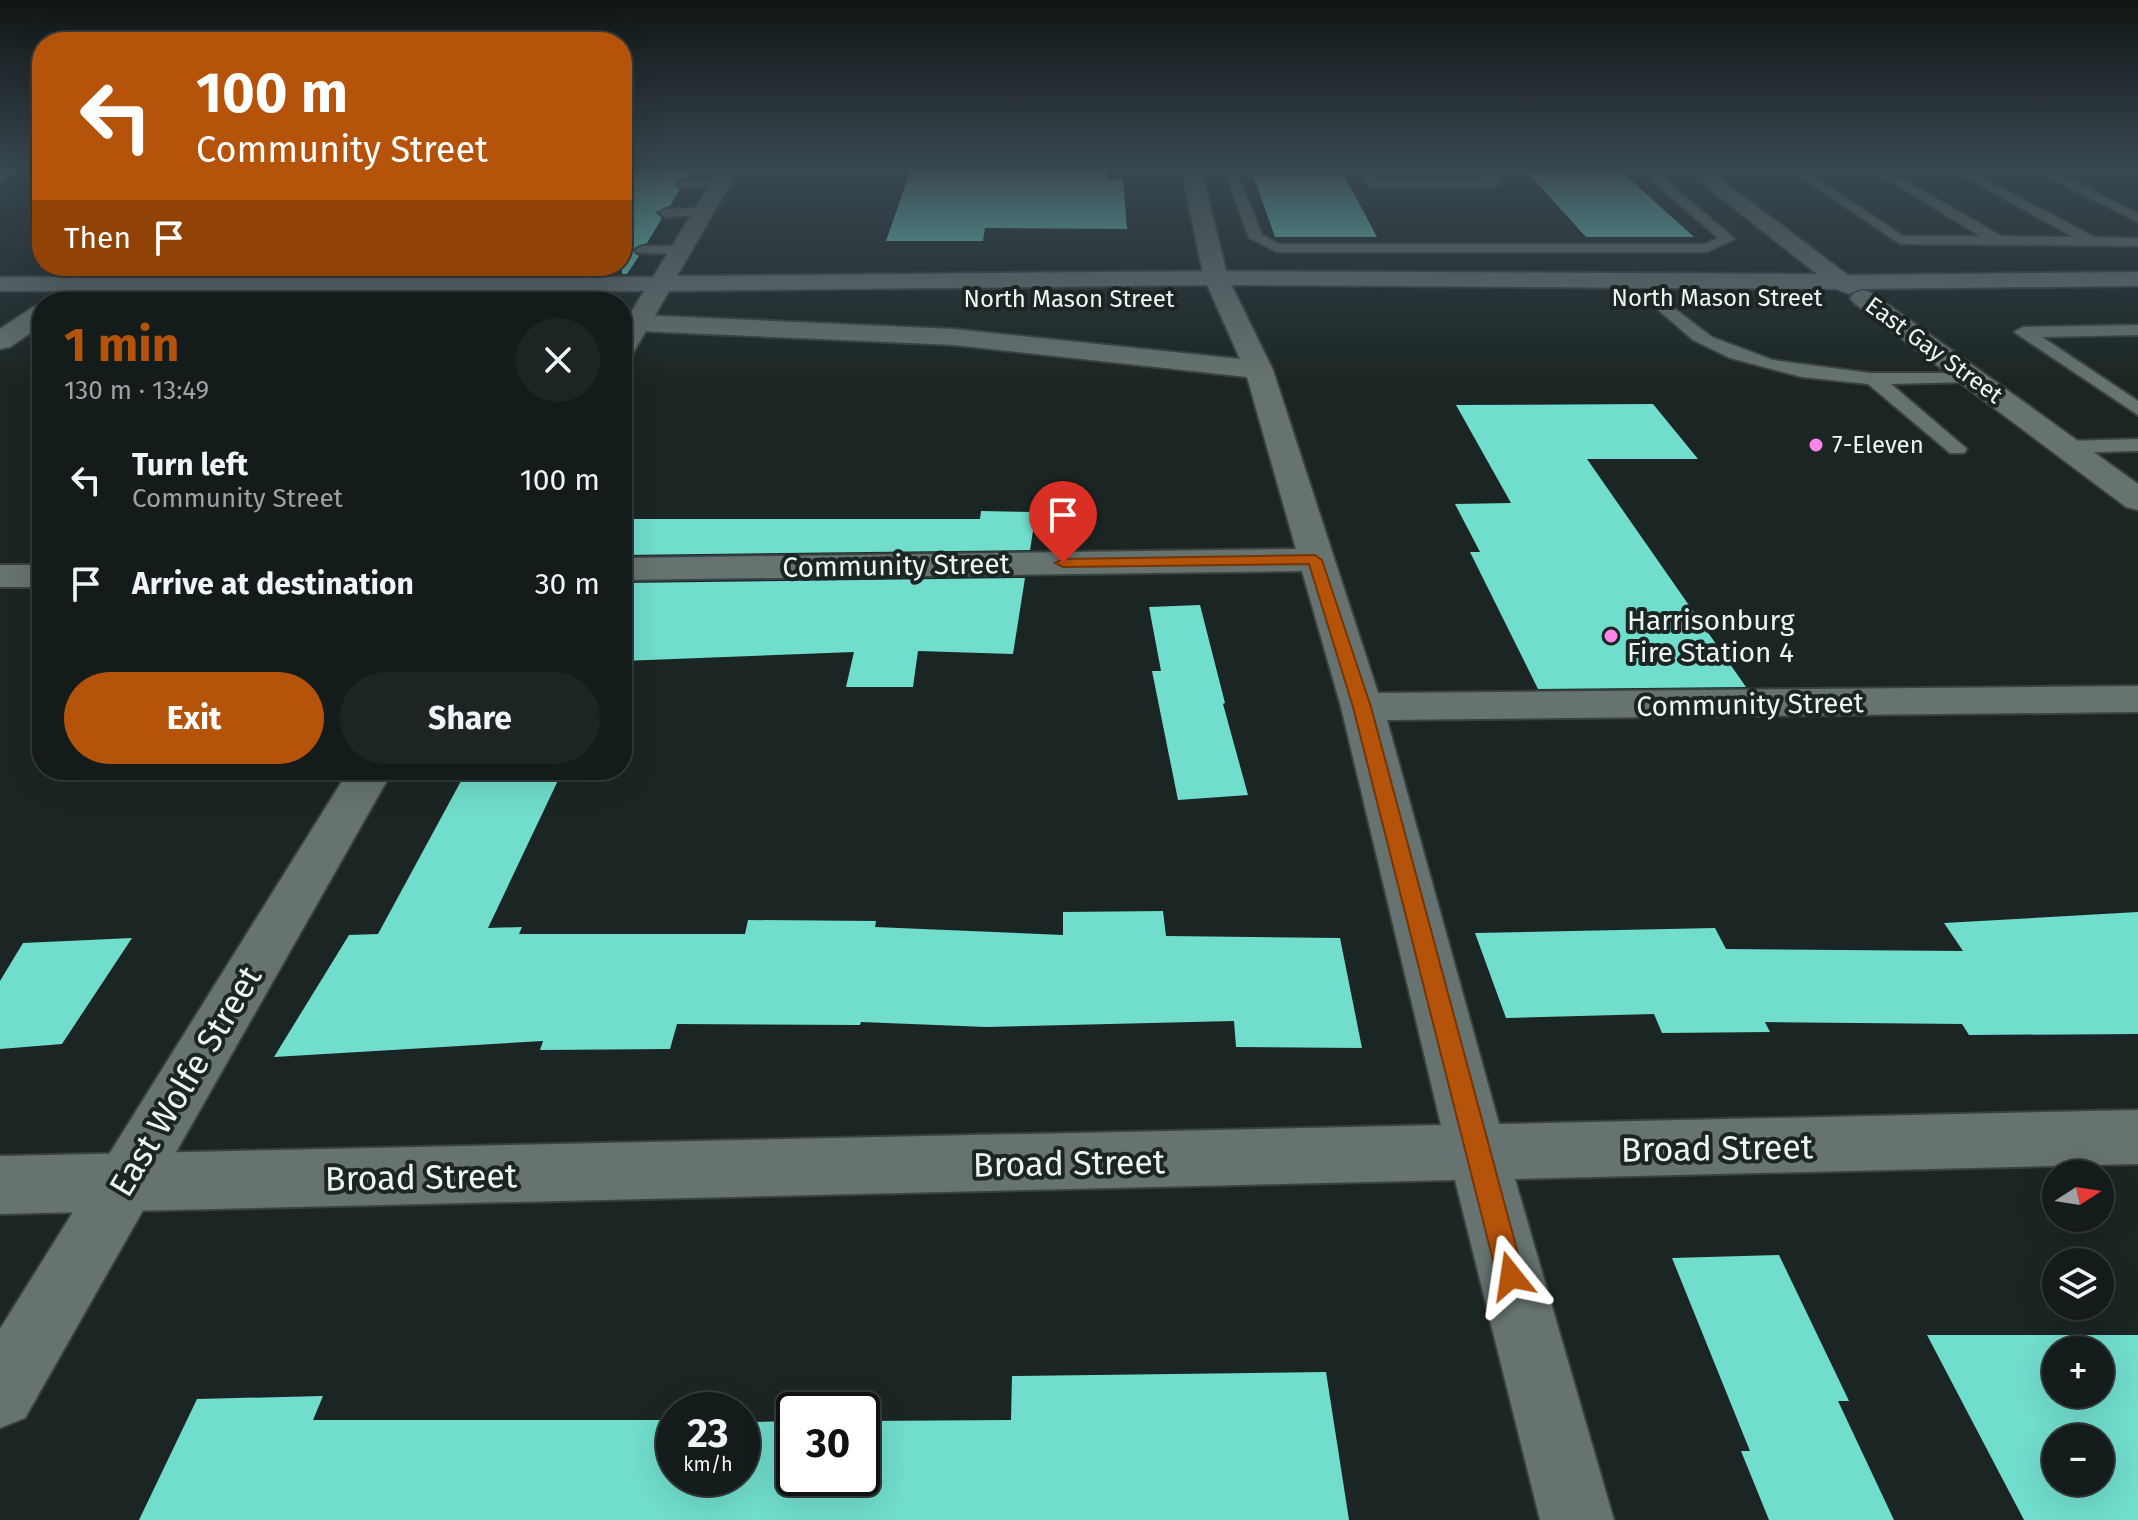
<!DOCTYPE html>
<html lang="en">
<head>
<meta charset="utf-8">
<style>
  body { margin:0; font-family:"Fira Sans",sans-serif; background:#1d2524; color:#f1f3f6; height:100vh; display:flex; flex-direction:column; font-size:30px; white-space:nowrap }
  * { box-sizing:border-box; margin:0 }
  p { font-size:26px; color:#9da1a3 }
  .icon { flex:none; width:44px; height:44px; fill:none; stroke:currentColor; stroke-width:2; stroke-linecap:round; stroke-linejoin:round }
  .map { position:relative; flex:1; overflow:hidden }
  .drawer { position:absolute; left:32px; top:292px; width:600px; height:488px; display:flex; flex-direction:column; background:#141c1b; border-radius:32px; box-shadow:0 8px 32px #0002,0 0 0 2px #333a3a }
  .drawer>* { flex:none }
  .top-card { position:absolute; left:32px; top:32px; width:600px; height:244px; border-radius:32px; box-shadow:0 8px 32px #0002,0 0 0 2px #333a3a; background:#b45309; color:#fff; overflow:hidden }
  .needle { width:52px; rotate:78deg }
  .controls { position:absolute; left:2042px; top:1160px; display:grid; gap:16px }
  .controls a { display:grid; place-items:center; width:72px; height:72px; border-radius:50%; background:#141c1b; box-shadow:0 8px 32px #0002,0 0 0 2px #333a3a; font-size:40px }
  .speed { position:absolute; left:656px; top:1392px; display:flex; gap:16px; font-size:40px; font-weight:700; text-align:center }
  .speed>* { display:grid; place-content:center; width:104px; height:104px; border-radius:50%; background:#141c1b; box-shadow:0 8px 32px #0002,0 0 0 2px #333a3a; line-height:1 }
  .speed small { font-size:20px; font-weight:400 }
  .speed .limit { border:4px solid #111; border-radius:12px; background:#fff; color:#111 }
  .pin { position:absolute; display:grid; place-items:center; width:68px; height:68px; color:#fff; margin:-82px -34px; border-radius:50% 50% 50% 0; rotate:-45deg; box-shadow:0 0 8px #0007 }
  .pin .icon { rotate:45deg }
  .me { position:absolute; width:88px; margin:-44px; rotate:345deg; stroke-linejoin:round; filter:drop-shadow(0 0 6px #0008) }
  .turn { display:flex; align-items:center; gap:28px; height:168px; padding:0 32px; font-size:36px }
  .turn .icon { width:104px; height:104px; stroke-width:2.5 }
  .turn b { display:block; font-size:56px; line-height:68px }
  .then { display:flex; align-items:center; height:76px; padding:0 32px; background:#0003; gap:16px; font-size:30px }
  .round { display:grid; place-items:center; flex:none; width:84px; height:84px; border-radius:42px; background:#1d2524 }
  .headline { display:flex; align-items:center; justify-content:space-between; height:136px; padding:0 32px }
  h1 { font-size:48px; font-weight:700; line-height:60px; color:#b45309 }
  .cta { display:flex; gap:16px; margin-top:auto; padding:16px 32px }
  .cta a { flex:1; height:92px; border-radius:48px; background:#b45309; color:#fff; font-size:32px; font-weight:700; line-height:92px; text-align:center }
  .cta a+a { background:#1d2524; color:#f1f3f6 }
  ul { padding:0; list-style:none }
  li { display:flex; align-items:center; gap:24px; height:104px; padding:0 32px }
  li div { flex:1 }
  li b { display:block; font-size:30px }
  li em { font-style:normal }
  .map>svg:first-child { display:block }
</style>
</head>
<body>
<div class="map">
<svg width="2138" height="1520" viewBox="0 0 2138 1520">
  <rect width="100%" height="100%" fill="#1b2624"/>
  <!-- building -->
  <path fill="#71ddcd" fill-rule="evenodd" d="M911,169H1108V179H1123L1127,229L985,228L983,241H886Z
    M692,170L688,177L674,183L680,189L670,206L656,212L662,218L647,243L632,249L639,256L627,274H622V171Z
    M1527,172H1622L1694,237H1586Z
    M1253,175H1344L1377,237H1275Z
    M1653,404L1698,459H1587L1746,687L1538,689L1470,552H1480L1455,504L1511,503L1456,405Z
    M981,511L1036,512L1030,550L622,555V519H980Z
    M1025,578L1013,654L918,651L913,687H846L854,652L622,661V583Z
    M1200,605L1225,703L1223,704L1248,795L1178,800L1152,671H1161L1149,607Z
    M467,770H563L488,928L522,927L519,934H745L748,920L876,921L875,927L1063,935V912L1163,911L1166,936L1340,938L1362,1048L1236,1047L1234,1021L986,1027L861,1022L860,1025L677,1024L670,1049L540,1050L543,1041L274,1057L349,935L378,934Z
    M2138,912V1034L1969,1035L1962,1024L1765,1022L1770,1032L1662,1033L1654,1014L1506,1018L1475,933L1715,928L1726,949L1963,951L1944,923Z
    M132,938L62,1044L0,1049V981L23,943Z
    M1779,1255L1849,1401H1838L1894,1520H1769L1741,1451H1750L1672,1258Z
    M1927,1335H2138V1520H2024ZM2056,1350H2100V1394H2056ZM2056,1438H2100V1482H2056Z
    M1326,1372L1349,1520H139L197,1399L323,1396L313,1420H674V1478H742V1419H750V1422L794,1421V1478H862V1421L1011,1420L1012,1376Z"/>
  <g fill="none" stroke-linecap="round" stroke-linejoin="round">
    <defs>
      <path id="lane" d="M9,169H25L0,182V173Z
        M1224,169H1236L1262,235L1279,244H1705L1718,238L1638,169H1652L1735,239L1707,252H1277L1249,238Z
        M1357,169H1369L1377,179H1483L1476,169H1489L1500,183L1493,187H1373L1368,186Z
        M1789,169H1803L1903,236H1980L1870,169H1885L2001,236L2073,237L1951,169H1966L2094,237L2138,238V246L1900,244Z
        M2032,169H2048L2138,213V222Z
        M721,178L728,182L726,185L684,188L677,184L684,180Z
        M702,208L709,212L707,215L666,217L659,213L666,209Z
        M642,246H679L686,250L679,254L637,253L635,250Z
        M1654,293L1712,337L1773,360L1870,373H1977L1980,377L1977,381L1971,382L1891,384L1967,449L1964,453H1950L1868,384L1802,377L1730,358L1693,340L1648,301V295Z
        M2138,325V335L2042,337L2138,401V415L2014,332L2023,327Z
        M2138,439V451L2065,453L2055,447L2065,441Z"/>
      <path id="street" d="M1181,169H1201L1228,278L1273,370L1378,693L2138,686V712L1387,720L1499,1124L2138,1110V1164L1515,1179L1614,1520H1540L1455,1180L0,1214V1156L1441,1125L1341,707L1302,571L622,580V558L1296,549L1247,377L954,345L638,331L629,329L625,323L629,317L638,315L954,329L1240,359L1204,278Z
        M100,266H129L77,302H46L50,297Z
        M1863,290L1872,293L2138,484V510L2126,507L1854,303L1850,298L1854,293Z
        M42,305V325L10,347L0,349V329L33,307Z
        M0,565H42V587H0Z"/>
      <path id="secondary" d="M719,169H739L677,276L1216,271L1817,274L1684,169H1707L1848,275L2138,272V286L1860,289L1849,294L1836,289L1216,285L669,291L632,355L622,357V327L644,291H0V277H653Z
        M349,770H393L25,1418L0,1428V1329Z"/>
    </defs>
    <!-- lane casing -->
    <use href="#lane" stroke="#384240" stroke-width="4"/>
    <!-- street casing -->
    <use href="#street" stroke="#384240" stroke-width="4"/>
    <!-- secondary casing -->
    <use href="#secondary" stroke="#384240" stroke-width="4"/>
    <!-- lane -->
    <use href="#lane" fill="#667370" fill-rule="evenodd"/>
    <!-- street -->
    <use href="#street" fill="#667370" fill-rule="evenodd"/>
    <!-- secondary -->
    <use href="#secondary" fill="#667370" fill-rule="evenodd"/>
  </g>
  <!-- sky -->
  <linearGradient id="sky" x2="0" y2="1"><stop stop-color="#0f1514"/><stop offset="0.44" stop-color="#394750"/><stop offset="1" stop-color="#394750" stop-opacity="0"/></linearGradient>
  <rect width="2138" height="382" fill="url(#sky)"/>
  <!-- route -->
  <path fill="#b45309" stroke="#753606" stroke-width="2" d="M1315,555L1322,560L1371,707L1524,1276L1520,1285L1511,1289L1501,1285L1497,1276L1353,707L1309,564L1063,567L1055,563L1063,559Z"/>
  <!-- markers -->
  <g fill="#fa87e7" stroke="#1b2624" stroke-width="3">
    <circle cx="1816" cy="445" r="8"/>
    <circle cx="1611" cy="636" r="8"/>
  </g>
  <g text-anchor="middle" stroke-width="8" stroke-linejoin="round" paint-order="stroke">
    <!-- far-street labels -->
    <g font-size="24" fill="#eef5f4" stroke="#1b2624">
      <text x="1717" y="306">North Mason Street</text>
      <text x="1069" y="307">North Mason Street</text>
      <text transform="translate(1934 350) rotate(36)" y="8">East Gay Street</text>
    </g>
    <!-- far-poi labels -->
    <g font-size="24" fill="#eef5f4" stroke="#1b2624" text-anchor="start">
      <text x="1832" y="453">7-Eleven</text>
    </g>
    <!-- street labels -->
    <g font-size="28" fill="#eef5f4" stroke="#1b2624">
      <text transform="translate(896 565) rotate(-1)" y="10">Community Street</text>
      <text transform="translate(1750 704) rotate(-1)" y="10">Community Street</text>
    </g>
    <!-- poi labels -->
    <g font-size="28" fill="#eef5f4" stroke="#1b2624" text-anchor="start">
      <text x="1627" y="630">Harrisonburg<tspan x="1627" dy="32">Fire Station 4</tspan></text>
    </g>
    <!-- near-street labels -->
    <g font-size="34" fill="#eef5f4" stroke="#1b2624">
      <text transform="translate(185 1081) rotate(-59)" y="12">East Wolfe Street</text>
      <text transform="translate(1717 1148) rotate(-1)" y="12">Broad Street</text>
      <text transform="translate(1069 1163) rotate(-1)" y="12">Broad Street</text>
      <text transform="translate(421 1177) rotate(-1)" y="12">Broad Street</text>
    </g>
  </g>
</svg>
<div class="controls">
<a><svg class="needle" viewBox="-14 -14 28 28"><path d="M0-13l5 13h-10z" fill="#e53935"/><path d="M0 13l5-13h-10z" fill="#9da1a3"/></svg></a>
<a><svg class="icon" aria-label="layers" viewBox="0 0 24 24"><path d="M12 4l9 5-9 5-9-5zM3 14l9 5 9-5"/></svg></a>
<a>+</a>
<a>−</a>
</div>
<div class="speed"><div>23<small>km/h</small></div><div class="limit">30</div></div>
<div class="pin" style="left:1063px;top:563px;background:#d93025"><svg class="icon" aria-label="arrive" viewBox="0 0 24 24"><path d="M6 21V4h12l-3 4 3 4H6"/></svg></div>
<svg class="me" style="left:1511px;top:1276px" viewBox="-20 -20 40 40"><path d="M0-17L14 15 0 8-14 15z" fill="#b45309" stroke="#fff" stroke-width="4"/></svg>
<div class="top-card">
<div class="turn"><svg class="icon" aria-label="left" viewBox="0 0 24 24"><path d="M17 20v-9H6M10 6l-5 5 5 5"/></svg><div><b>100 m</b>Community Street</div></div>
<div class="then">Then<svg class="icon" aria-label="arrive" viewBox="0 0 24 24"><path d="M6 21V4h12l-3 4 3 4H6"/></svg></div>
</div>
<section class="drawer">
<div class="headline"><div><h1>1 min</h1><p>130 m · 13:49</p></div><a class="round"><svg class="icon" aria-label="close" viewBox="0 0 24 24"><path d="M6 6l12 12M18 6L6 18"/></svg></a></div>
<ul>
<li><svg class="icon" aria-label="left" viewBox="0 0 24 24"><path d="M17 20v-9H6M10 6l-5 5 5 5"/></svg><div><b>Turn left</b><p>Community Street</p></div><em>100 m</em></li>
<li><svg class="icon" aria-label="arrive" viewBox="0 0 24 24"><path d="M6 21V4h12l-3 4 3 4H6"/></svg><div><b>Arrive at destination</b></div><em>30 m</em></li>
</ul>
<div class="cta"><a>Exit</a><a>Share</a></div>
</section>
</div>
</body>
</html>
